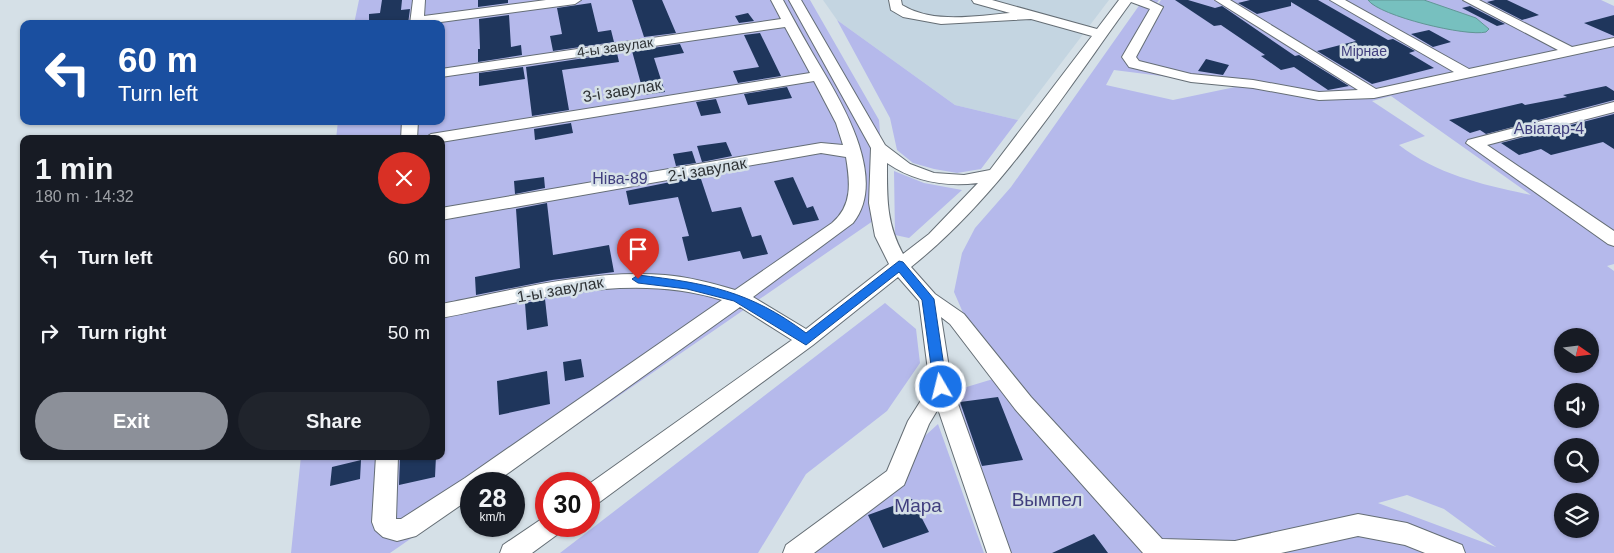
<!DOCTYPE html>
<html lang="en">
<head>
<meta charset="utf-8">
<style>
  body { margin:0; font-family:Arial,sans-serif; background:#20242c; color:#f1f3f6; height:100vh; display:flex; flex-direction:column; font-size:19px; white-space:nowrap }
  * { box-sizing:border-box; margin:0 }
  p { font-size:16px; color:#9ea1a6 }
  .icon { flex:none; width:28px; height:28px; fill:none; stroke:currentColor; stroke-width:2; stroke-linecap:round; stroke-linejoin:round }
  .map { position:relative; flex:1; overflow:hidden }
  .sheet { position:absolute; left:20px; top:135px; width:425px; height:325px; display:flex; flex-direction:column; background:#171b24; border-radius:10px; box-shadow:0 1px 4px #0004 }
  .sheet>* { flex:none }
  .hud { position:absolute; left:20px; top:20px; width:425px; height:105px; border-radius:10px; box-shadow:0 1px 4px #0004; background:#1a4fa0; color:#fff; overflow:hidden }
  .needle { width:32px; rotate:104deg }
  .tools { position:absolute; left:1554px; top:328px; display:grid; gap:10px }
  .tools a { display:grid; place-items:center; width:45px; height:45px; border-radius:50%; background:#171b24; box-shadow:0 1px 4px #0004; font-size:25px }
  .speed { position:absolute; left:460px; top:472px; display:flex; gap:10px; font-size:25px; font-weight:700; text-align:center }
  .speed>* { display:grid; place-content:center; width:65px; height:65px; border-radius:50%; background:#171b24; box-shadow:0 1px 4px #0004; line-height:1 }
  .speed small { font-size:12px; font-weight:400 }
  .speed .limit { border:8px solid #d22; background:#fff; color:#111 }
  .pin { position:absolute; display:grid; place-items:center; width:42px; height:42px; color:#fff; margin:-51px -21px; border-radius:50% 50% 50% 0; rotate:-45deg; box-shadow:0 0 5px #0007 }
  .pin .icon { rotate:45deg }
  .me { position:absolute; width:55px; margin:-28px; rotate:352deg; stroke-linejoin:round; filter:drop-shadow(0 0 4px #0008) }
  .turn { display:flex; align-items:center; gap:18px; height:105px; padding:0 15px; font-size:22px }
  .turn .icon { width:65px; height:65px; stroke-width:2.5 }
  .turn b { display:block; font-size:35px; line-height:42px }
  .round { display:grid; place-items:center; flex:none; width:52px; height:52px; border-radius:26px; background:#20242c }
  .headline { display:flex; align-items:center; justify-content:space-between; height:85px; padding:0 15px }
  h1 { font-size:30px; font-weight:600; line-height:38px }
  .action { display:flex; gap:10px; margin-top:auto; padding:10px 15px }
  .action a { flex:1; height:58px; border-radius:30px; background:#8c9099; color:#fff; font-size:20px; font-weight:600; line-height:58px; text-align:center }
  .action a+a { background:#20242c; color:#f1f3f6 }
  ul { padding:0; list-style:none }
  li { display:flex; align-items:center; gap:15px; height:75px; padding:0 15px }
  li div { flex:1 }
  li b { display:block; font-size:19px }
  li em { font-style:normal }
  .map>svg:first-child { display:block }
</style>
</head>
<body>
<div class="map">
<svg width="1614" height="553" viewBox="0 0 1614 553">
  <rect width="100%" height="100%" fill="#d5e0e7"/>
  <!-- built -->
  <path fill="#c4d5e1" d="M823,0H1109L1018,120L955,105L837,20Z"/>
  <!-- green -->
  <path fill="#b5b9eb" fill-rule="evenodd" d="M359,0H810L879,120L886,212L491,484H471V497L390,553H291L301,456H441V139H336L338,121H441V24H354Z
    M1143,0H1159L1130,46L1161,0H1601L1614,6V264L1607,266L1614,271V553H1010L950,392L1013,373L964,315L954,292L962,253L975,228L1011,187ZM1114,70L1240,86L1173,100L1106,85ZM1391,96L1531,195C1484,185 1438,175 1399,145L1425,136L1372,101ZM1562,336H1590V364H1562ZM1562,391H1590V419H1562ZM1562,446H1590V474H1562ZM1407,495L1444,509L1496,547L1378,503ZM1562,501H1590V529H1562Z
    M837,20L955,105L1018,120L981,169L957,173L934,169L913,163L897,150L890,118Z
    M894,171L924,183L962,190L909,238L895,235Z
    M885,303L916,329L920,363L887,411L806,474L758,553H560Z
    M938,424L984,553H795L803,547Z"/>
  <!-- water -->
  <path fill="#77c0bf" stroke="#619696" d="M1368,0H1424L1476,18L1489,29L1486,32C1467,37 1379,16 1368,0Z"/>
  <!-- building -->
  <path fill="#1f365c" d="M382,0H402L401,10L410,9L408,24H369V14L380,13Z
    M478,0H508V3L478,7Z
    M632,0H662L676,33L644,37Z
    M1175,0H1188L1215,8L1222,6L1295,56L1299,55L1349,86L1328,90L1294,67L1281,70L1261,56L1265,55L1221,25L1214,26Z
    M1250,0H1318L1388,40L1393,39L1415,51L1409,53L1434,68L1372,84L1317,51L1356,41L1291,2V6L1257,14L1238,3Z
    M1495,0H1507L1539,15L1522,20L1487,2Z
    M591,3L598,32L611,30L614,42L553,51L550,36L562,34L557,8Z
    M1470,6L1505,24L1497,26L1462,8Z
    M748,13L754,21L739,23L735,16Z
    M509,15L511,47L521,45L522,55L478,62V49H480L479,19Z
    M1614,15V36L1584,23Z
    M1429,30L1451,42L1433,47L1411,34Z
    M760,33L781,76L738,83L733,71L759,67L744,35Z
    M680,44L684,53L654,58L665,92L644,95L632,51Z
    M617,53L619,62L562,70L569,110L532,116L526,67Z
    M1206,59L1229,65L1223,75L1198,71Z
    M523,67L525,79L479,86V73Z
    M1606,86L1614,91V100L1486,134L1480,130L1470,133L1449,120L1522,103L1525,105L1567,97L1563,95Z
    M787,87L792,98L748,105L744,94Z
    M716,99L721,113L701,116L696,102Z
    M1614,114V149L1603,142L1551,155L1541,149L1519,155L1501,143Z
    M571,123L573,133L535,140L534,129Z
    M726,142L732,156L702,162L697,146Z
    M692,151L696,163L676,166L673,154Z
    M700,176L712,212L741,207L752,237L761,235L768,254L743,259L740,251L688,261L682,237L689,236L678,197L629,205L626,191Z
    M544,177L545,188L515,194L514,181Z
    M793,177L807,208L813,206L819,220L793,225L774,181Z
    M547,203L553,255L609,245L614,272L552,280L476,295L475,277L520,268L516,209Z
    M545,299L548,326L527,330L525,303Z
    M581,359L584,377L565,381L563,362Z
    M547,371L550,404L499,415L497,381Z
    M998,397L1023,460L982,466L960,402Z
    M400,456H436L435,477L399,485Z
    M361,460L360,479L330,486L332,467Z
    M912,499L929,532L883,548L868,515Z
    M1094,534L1108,553H1052Z"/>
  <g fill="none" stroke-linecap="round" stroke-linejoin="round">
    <defs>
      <path id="minor" d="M413,0H425L424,16L546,0H581L575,4L426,24H410Z
        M771,0H783C796,24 809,48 823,71C845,108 887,181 853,223L753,297L806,329L889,264L875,236L869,203L871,148L789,0H801L885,145L910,164L934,173L964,175L990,170L1092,36L1031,19L941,24L903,17L891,10L889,0H901L902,5C933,24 976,16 1010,13L974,3L972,0H992L1097,29L1119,0H1149L1163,7L1136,57L1139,61L1191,74L1253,80L1319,92L1358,90L1215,0H1230L1376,89L1454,72L1330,0H1345L1469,69L1558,50L1463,0H1479L1572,47L1614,38V46L1374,98L1319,100L1253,88L1191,82L1129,67L1122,57L1150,9L1131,2C1064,94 1001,195 911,267L935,294L964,314L1031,397L1162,539L1235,541L1358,514L1407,523L1462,545L1465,553H1425L1405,545L1358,536L1281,553H1143L1015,409L950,324L941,317L952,387L1011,553H987L938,409L929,424L904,485L814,553H783L786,545L887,471L908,421L930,386L919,301L898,277L813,345L597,504L589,507V484L792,340L740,307L493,484H471V498L416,536L397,541L383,537L375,530L372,522L376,456H398L396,519H401L465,478L722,300C629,271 533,300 441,318V304C514,290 590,269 665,275C689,277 712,283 735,290L832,223C853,205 850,182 846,157L821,153L441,220V208L821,143L843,145L836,123L814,81L441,142V139H423L431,134L810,73L785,27L441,77V69L781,19ZM887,163C915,182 945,187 978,183L929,234L903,254C886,223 887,197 887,163Z
        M1614,102V112L1487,145L1614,231V246L1608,244L1466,143L1468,140Z
        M402,121H418L417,139H401Z
        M546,516V526H561L558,534L532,553H500L503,545Z"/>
    </defs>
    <!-- minor casing -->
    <use href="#minor" stroke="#656e75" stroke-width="2"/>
    <!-- minor -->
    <use href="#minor" fill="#fff" fill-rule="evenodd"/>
  </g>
  <!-- route -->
  <path fill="#1a73e8" stroke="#114b97" d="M899,261L903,262L934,299L947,387L945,391L941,392L934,387L922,300L899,272L806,345L734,301L687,289L638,283L632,279L638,275C706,283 750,291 806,333Z"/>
  <g text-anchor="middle" stroke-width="5" stroke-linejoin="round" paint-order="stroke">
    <!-- far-street labels -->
    <g font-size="14" fill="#2f3336" stroke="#d5e0e7">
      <text transform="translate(615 47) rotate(-8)" y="5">4-ы завулак</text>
    </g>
    <!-- far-park labels -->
    <g font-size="14" fill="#413f7e" stroke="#d5e0e7">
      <text x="1364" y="56">Мірнае</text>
    </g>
    <!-- street labels -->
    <g font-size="16" fill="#2f3336" stroke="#d5e0e7">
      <text transform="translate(622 90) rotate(-9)" y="6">3-і завулак</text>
      <text transform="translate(707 169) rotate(-10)" y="6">2-і завулак</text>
      <text transform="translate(560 289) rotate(-10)" y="6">1-ы завулак</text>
    </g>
    <!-- park labels -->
    <g font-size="16" fill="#413f7e" stroke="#d5e0e7">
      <text x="1549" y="134">Авіатар-4</text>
      <text x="620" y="184">Ніва-89</text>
    </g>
    <!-- near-park labels -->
    <g font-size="19" fill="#413f7e" stroke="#d5e0e7">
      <text x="1047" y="506">Вымпел</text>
      <text x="918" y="512">Мара</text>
    </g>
  </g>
</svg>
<div class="tools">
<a><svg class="needle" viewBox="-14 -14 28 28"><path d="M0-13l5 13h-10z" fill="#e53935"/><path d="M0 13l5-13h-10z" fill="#9ea1a6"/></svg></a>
<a><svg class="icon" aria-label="sound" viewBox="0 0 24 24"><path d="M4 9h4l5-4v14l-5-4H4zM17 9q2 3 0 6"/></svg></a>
<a><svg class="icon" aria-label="search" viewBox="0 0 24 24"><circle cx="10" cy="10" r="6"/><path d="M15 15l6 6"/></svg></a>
<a><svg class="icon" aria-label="layers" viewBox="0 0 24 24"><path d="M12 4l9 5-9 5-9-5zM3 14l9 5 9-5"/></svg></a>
</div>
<div class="speed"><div>28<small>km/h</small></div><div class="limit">30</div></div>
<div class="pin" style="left:638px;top:279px;background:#d93025"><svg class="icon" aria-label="arrive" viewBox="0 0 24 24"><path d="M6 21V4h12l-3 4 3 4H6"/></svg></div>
<svg class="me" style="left:941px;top:387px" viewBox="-20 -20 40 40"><circle r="17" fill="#1a73e8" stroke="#fff" stroke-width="3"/><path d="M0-11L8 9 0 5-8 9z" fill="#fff"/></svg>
<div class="hud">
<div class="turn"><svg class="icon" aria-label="left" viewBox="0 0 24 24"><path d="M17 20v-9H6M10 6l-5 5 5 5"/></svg><div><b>60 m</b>Turn left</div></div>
</div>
<section class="sheet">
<div class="headline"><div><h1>1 min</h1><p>180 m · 14:32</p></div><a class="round" style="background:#d93025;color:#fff"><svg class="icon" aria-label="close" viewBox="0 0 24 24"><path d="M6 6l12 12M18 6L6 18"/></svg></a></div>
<ul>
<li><svg class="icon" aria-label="left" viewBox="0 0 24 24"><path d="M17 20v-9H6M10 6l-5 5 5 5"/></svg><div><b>Turn left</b></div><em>60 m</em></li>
<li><svg class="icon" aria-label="right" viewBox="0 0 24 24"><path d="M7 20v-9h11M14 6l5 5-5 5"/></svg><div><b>Turn right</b></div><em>50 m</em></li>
</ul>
<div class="action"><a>Exit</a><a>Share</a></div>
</section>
</div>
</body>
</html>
